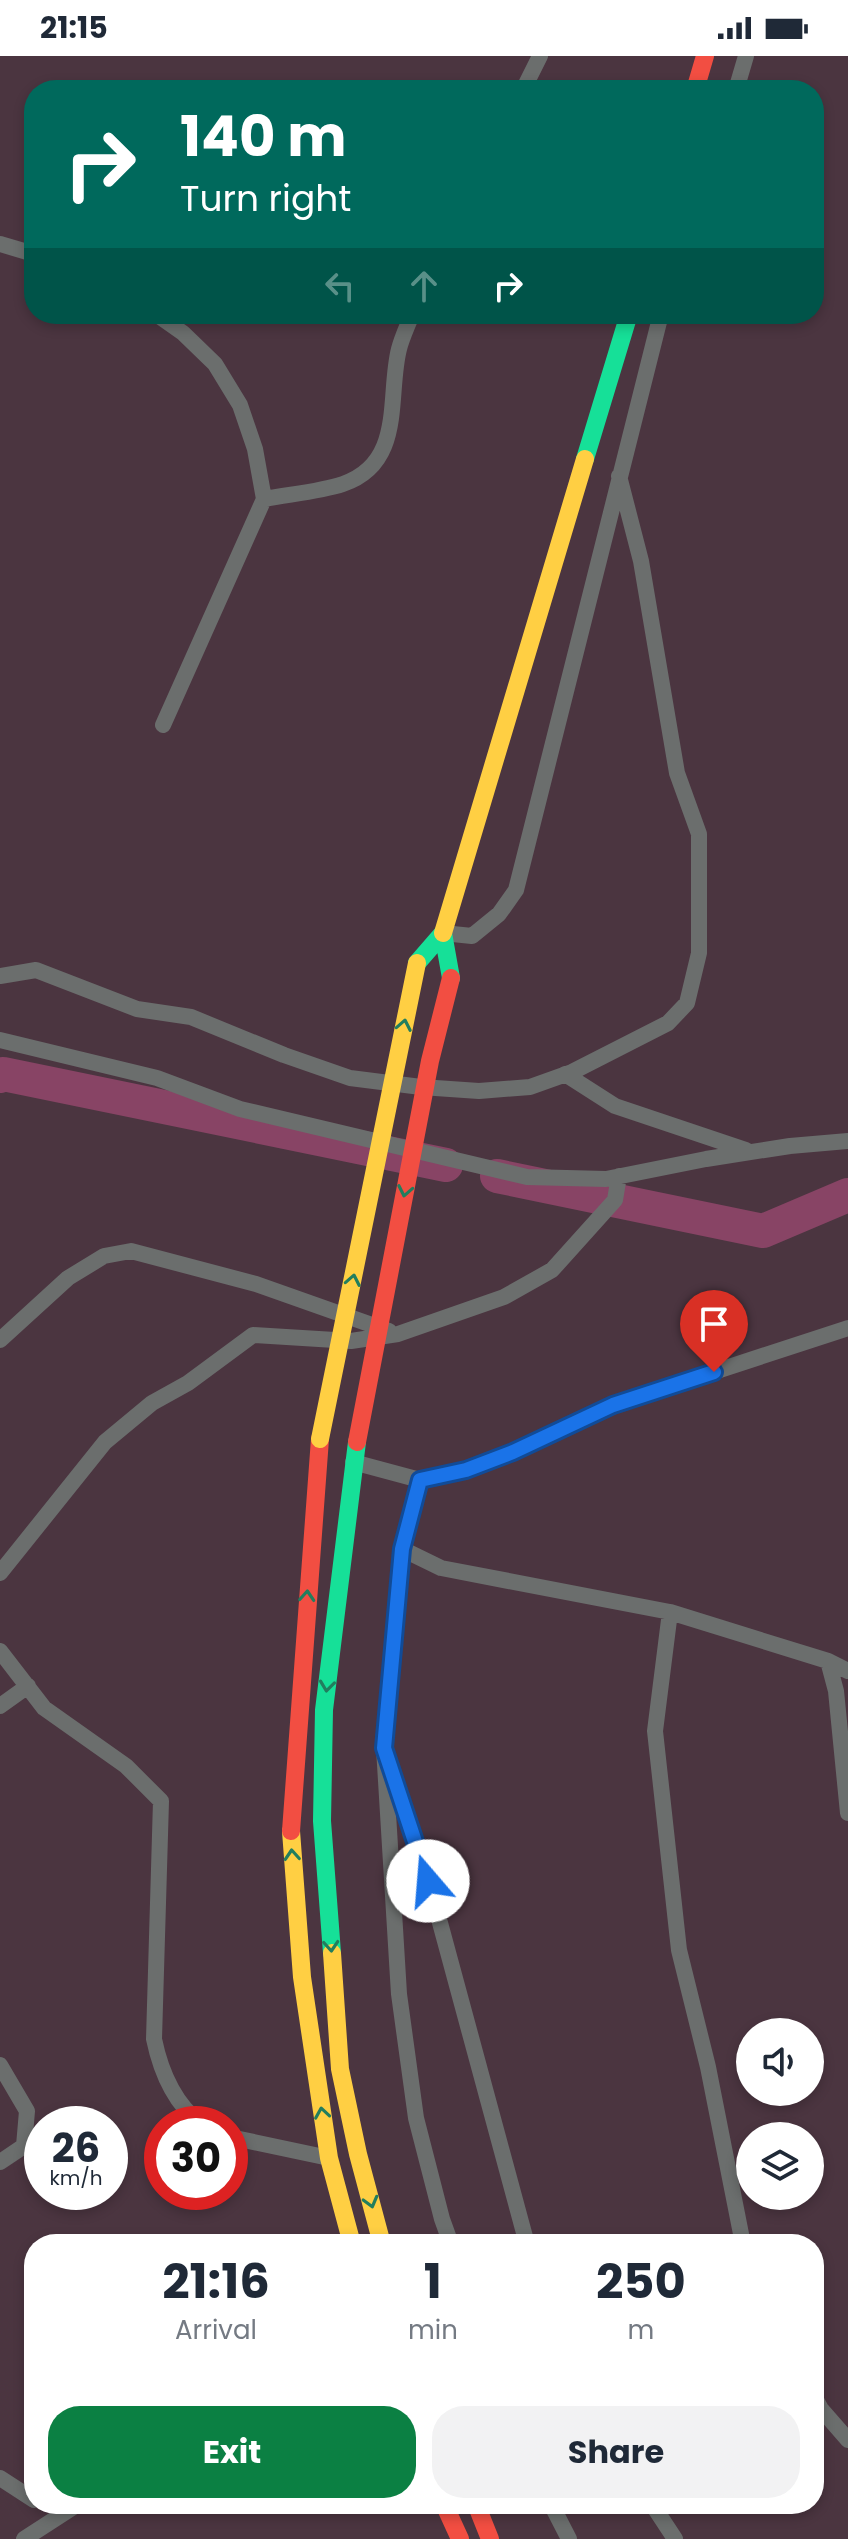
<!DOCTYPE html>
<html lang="en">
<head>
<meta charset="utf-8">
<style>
  body { margin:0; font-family:Poppins,sans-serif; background:#f2f2f3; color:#1f2937; height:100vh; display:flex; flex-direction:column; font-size:30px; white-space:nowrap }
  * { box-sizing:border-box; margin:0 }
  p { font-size:26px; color:#747a83 }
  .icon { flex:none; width:44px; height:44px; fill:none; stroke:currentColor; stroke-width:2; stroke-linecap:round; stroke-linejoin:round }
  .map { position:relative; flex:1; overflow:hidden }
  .details { position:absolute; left:24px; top:2178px; width:800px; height:280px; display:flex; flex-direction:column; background:#fff; border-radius:32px; box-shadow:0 4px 12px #0003 }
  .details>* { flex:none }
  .top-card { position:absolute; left:24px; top:24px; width:800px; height:244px; border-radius:32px; box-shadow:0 4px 12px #0003; background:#00695c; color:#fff; overflow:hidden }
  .tools { position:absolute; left:736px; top:1962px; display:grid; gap:16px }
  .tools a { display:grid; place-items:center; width:88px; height:88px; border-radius:50%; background:#fff; box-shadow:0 4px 12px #0003; font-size:40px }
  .speed { position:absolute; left:24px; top:2050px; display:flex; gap:16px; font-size:40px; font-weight:700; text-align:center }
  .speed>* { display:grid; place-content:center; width:104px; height:104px; border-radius:50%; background:#fff; box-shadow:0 4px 12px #0003; line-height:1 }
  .speed small { font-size:20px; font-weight:400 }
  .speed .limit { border:12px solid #d22; background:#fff; color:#111 }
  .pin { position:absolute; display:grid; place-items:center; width:68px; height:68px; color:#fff; margin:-82px -34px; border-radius:50% 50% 50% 0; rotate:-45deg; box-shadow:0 0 8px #0007 }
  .pin .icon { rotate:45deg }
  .me { position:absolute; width:88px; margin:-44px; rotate:342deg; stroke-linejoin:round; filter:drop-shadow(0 0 6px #0008) }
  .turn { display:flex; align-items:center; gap:28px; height:168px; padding:0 24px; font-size:36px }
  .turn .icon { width:104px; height:104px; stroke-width:2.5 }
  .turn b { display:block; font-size:56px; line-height:68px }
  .lanes { display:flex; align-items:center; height:76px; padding:0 24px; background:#0003; justify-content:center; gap:40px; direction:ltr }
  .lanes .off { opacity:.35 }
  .eta { display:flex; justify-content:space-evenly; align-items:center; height:136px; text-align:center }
  .eta b { font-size:48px; font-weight:700; line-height:56px }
  .cta { display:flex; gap:16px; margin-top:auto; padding:16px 24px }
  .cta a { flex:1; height:92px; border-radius:32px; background:#0b8043; color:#fff; font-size:32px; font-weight:700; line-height:92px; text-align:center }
  .cta a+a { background:#f2f2f3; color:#1f2937 }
  .status { display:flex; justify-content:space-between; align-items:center; height:56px; padding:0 40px; background:#fff; direction:ltr }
  .status svg { height:22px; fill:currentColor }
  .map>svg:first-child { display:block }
</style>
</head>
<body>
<div class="status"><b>21:15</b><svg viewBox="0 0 49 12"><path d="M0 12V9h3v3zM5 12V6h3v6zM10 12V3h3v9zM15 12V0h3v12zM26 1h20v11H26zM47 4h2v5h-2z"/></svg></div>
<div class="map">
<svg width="848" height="2483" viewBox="0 0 848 2483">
  <rect width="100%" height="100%" fill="#4b3540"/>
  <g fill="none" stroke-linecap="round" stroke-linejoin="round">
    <!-- river -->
    <path stroke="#884465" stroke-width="34" d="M0,1020L3,1018L446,1109
      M497,1120L763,1175L848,1139"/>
    <!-- street -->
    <path stroke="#6b6e6d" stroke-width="16" d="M523,34L540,0
      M736,34L746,0
      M0,188L34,198
      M156,258L183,277L215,308L240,349L255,393L264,443L163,669
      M264,443C290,438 319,436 343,428C405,407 387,340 399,293C402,281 408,269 412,258
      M443,877L472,880L499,858L516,834L661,258
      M0,920L36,914L137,953L191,961L284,999L350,1022L421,1031L479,1035L530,1031L572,1016L668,967L687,947L699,897V778L677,717L641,505L619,420
      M0,984L157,1022L240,1053L527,1121L606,1123L706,1103L790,1090L848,1085
      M565,1018L615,1050L746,1094
      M0,1284L68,1222L104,1200L131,1195L256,1228L389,1275
      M353,1406L420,1424L466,1414L513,1396L613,1349L848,1272
      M420,1424L402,1493L384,1692L399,1938L416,2062L442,2163L451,2188
      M402,1493L441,1512L670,1556L828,1605L848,1615
      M0,1517L105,1386L152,1347L188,1327L253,1279L351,1285L398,1278L504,1241L552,1214L615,1144L619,1120
      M670,1556L655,1675L679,1894L708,2011L743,2188
      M0,1595L44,1652L126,1710L161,1745L154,1983C161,2017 174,2047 201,2068
      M828,1605L836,1635L848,1757
      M0,1650L28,1630
      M392,1716L436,1852L527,2188
      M0,2009L27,2055L24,2090L0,2106
      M230,2081L329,2102
      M814,2340L821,2353L848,2384
      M0,2422L34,2444
      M551,2448L569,2483
      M652,2448L675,2483
      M24,2483L78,2448"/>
    <!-- fast -->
    <path stroke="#16e098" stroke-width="18" d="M585,403L629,258
      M417,907L443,877L451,922
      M332,1897L322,1765L324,1654L357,1386"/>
    <!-- slow -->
    <path stroke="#ffcf43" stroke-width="18" d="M443,877L585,403
      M291,1775L302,1921L329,2102L352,2188
      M332,1897L340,2013L358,2098L382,2188"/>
    <!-- jam -->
    <path stroke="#f24e42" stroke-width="18" d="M695,34L705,0
      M291,1775L320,1383
      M444,2448L460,2483
      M476,2448L490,2483"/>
    <!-- slow-bridge -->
    <path stroke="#ffcf43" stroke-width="18" d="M320,1383L417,907"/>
    <!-- jam-bridge -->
    <path stroke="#f24e42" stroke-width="18" d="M357,1386L430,1005L451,922"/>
  </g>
  <!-- one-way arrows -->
  <defs><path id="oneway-chevron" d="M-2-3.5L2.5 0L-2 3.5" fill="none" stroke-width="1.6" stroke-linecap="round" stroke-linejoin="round" transform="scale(2)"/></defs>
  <g stroke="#227e5e">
    <use href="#oneway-chevron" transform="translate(404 969) rotate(-79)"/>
    <use href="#oneway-chevron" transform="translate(405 1135) rotate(101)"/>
    <use href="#oneway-chevron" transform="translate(353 1224) rotate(-79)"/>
    <use href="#oneway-chevron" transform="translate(307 1540) rotate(-86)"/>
    <use href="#oneway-chevron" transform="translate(327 1630) rotate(97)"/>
    <use href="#oneway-chevron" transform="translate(292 1799) rotate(-94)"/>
    <use href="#oneway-chevron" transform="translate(331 1890) rotate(86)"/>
    <use href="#oneway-chevron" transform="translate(322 2057) rotate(-99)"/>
    <use href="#oneway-chevron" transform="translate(371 2146) rotate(75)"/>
  </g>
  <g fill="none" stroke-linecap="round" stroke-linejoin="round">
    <defs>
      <path id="route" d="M428,1825L384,1692L402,1493L420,1424L466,1414L513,1396L613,1349L714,1316"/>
    </defs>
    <!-- route casing -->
    <use href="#route" stroke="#114b97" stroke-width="20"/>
    <!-- route -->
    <use href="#route" stroke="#1a73e8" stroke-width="14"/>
  </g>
</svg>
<div class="tools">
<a><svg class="icon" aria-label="sound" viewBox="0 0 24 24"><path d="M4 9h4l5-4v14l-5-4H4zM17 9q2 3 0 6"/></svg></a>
<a><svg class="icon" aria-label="layers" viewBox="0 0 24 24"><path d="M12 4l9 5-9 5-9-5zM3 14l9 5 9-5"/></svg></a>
</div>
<div class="speed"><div>26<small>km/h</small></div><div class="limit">30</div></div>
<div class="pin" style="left:714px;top:1316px;background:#d93025"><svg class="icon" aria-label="arrive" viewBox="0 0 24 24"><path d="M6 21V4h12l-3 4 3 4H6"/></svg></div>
<svg class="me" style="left:428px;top:1825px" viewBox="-20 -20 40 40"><circle r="19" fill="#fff"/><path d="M0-13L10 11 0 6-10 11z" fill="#1a73e8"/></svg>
<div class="top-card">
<div class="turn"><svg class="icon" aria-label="right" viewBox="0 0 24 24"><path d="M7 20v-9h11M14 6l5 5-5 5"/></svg><div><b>140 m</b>Turn right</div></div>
<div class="lanes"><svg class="icon off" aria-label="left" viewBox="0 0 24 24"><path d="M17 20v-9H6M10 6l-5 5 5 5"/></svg><svg class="icon off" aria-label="ahead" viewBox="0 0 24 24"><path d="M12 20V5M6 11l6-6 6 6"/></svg><svg class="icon" aria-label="right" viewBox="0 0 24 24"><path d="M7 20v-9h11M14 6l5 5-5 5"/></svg></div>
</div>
<section class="details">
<div class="eta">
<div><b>21:16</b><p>Arrival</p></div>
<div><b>1</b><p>min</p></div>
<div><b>250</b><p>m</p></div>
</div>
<div class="cta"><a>Exit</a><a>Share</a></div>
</section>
</div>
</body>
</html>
